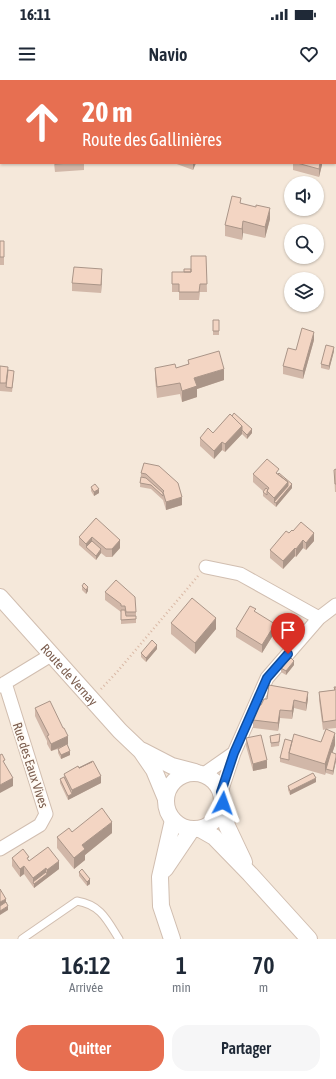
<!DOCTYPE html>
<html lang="fr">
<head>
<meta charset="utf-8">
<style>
  body { margin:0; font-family:"Asap Condensed",sans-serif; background:#f6f6f7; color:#1f2937; height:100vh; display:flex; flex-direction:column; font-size:15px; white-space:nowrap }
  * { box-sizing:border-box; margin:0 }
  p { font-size:13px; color:#747a83 }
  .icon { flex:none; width:22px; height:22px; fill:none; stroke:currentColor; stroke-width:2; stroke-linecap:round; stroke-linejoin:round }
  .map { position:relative; height:859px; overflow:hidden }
  .drawer { display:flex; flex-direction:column; background:#fff; flex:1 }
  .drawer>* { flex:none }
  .guide { position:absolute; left:0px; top:0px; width:336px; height:84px; box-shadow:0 1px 3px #0004; background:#e76f51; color:#fff; overflow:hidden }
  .buttons { position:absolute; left:284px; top:96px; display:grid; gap:8px }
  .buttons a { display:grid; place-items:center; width:40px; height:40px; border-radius:50%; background:#fff; box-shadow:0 1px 3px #0004; font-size:20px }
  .pin { position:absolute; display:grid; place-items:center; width:34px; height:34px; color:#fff; margin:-41px -17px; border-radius:50% 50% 50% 0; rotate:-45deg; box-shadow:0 0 4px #0007 }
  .pin .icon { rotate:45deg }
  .me { position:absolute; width:44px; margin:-22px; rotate:4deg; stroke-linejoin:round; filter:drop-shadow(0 0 3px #0008) }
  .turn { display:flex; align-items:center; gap:14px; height:84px; padding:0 16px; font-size:18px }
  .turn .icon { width:52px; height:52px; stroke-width:2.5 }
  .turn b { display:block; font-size:28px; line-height:34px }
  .eta { display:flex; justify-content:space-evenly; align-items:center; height:68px; text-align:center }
  .eta b { font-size:24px; font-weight:600; line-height:28px }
  .action { display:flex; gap:8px; margin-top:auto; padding:8px 16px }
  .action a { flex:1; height:46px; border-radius:16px; background:#e76f51; color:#fff; font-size:16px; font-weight:600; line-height:46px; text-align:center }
  .action a+a { background:#f6f6f7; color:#1f2937 }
  .status { display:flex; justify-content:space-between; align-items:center; height:28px; padding:0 20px; background:#fff; direction:ltr }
  .status svg { height:11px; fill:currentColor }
  header { display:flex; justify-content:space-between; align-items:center; height:52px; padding:0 16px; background:#fff; font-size:18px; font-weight:600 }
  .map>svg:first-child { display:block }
</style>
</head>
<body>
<div class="status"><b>16:11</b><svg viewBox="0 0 49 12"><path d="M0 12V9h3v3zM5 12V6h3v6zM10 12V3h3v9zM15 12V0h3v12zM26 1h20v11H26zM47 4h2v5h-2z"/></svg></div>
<header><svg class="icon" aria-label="menu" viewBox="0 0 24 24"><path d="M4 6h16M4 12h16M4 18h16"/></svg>Navio<svg class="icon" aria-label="heart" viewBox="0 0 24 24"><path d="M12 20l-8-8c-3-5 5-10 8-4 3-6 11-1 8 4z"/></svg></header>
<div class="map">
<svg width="336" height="859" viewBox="0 0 336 859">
  <rect width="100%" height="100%" fill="#fdf6ec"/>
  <!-- residential -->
  <path fill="#f5e8da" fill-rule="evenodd" d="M0,0H336V859H0ZM1,1H335V83H1ZM291,103H317V129H291ZM291,151H317V177H291ZM291,199H317V225H291Z"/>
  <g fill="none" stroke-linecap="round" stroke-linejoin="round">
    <defs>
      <path id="service" d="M0,28H1
        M22,859L77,821C101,825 107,840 119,859"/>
      <path id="minor" d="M206,487L240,494L319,538
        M0,606L51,575
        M204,694L234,673
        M221,712L234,673L267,598L319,538L336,525
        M0,769L40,745L46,734L5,603"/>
      <g id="tertiary">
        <path id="s1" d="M0,517L120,651L141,671L154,690L166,719"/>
        <path d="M143,671L172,686L195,692"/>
        <circle cx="194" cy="721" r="28"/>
        <path d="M223,723L227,746L244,782"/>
        <path d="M200,749L214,757L250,794L309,859"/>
        <path d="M165,789L192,749"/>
        <path d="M172,859L161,826L160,797L173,740"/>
      </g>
    </defs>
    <!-- service casing -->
    <use href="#service" stroke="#d1beb0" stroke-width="9"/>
    <!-- minor casing -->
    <use href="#minor" stroke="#d1beb0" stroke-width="15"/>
    <!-- tertiary casing -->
    <use href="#tertiary" stroke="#d1beb0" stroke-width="18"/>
    <!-- path -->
    <path stroke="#d9b8a5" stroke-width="2.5" stroke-dasharray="1 3" stroke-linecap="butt" d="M101,609L117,592L198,496"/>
    <!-- service -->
    <use href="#service" stroke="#fff" stroke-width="7"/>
    <!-- minor -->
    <use href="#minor" stroke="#fff" stroke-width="13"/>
    <!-- tertiary -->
    <use href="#tertiary" stroke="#fff" stroke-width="16"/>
  </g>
  <!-- wall -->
  <path fill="#d1b7a8" d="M146,0H161V1H146Z
    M54,83H84V90L55,92Z
    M174,83H196L193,90Z
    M293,83H322V85L319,97L293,90Z
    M241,123L270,139L265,158L243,153L242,160L225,156V145Z
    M0,161H4V185H0Z
    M206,176L207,212H200L199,220H179V212H172V192H184L191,189Z
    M102,197L101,213L72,211V203Z
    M213,240H219V255H213Z
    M314,260L303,299L283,294V286Z
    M334,271L329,290L321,288V284Z
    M188,280L224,300L197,309V317L182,322L180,314L157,318L155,299V288H176L188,284Z
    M0,286L14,295L12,312L0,311Z
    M230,334L252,353L247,359L242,354L225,372L222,370L214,379L200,366V358L213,353Z
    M144,383L182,425L166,430L163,420L151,409L140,407L141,393Z
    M336,389V412H335L334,390Z
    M279,393L292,408L276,427L263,416V411L253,402V394Z
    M91,407L99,413L94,416L91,411Z
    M96,438L120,468L112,477H106L101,473L96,480L79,465V457Z
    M293,451L314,461L306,470L303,468L296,477L295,476L283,489L270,478V470L289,453Z
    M82,506L88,511L86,514L82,510Z
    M105,512L136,532V543L121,544V532L105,520Z
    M171,543L216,549L195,574L171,554Z
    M236,549L275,552L262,573L236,557Z
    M157,569L146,582L141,577V573Z
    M294,585L286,595L281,592V588Z
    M334,607H336V648L326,649L335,665L332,673L336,674L333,695L326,693V691L325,695L280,682V678L292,661L321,662L326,649L323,650L319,620V612L334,610Z
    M264,619H308L306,631L294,628L292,639L280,638L278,651L253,648V640Z
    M35,628L68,664H67L70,675L61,679L58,673V669L51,671L47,664V661L35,636Z
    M270,656L280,658L279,666L271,667Z
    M246,658L267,688L253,691L246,666Z
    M79,688L101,703L68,720L60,703V699L64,697V694Z
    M316,702L290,715L288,710V706Z
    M72,752L112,753L85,775V780L74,789L57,768V757Z
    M12,778L29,780V781L59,789L34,808L24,794L20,797L12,786Z
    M79,792L90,804L87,806L79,796Z"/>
  <!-- shaded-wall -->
  <path fill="#aa9588" d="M193,83H196L193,90Z
    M320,83H322V85L319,97V89Z
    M270,128V139L265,158V147Z
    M243,141V153L242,160V149Z
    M102,189V197L101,213V205Z
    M314,252V260L303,299V291Z
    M334,267V271L329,290V286Z
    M224,289V300L197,309V317L182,322V311L194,298Z
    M242,346V354L225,372V364Z
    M252,349V353L247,359V355Z
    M222,362V370L214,379V371Z
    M288,402L292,404V408L276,427V423L274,422V426V418Z
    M99,409V413L94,416V412Z
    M182,417V425L166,430V422Z
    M314,453V461L306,470V463Z
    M92,457V465L86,467V472V464Z
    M120,460V468L112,477V469Z
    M303,460V468L296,477V469Z
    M295,468V476L283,489V481Z
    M101,469V473L96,480V476Z
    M88,507V511L86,514V510Z
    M216,538V549L195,574V563Z
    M275,544V552L262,573V565Z
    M157,565V569L146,582V578Z
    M294,581V585L286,595V591Z
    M308,612V619L306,631V623Z
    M294,620V628L292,639V631Z
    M280,630V638L278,651V643Z
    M335,653V665L327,689H326L325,695V684Z
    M68,656V664L51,671V664Z
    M70,671V675L61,679V675Z
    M336,677V681L333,695V691Z
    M267,680V688L253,691V684Z
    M101,696V703L72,718V710Z
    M13,698V706L0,713V705Z
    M316,698V702L290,715V711Z
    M72,714V718L68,720V716Z
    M112,742V753L85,775V780L74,789V778L82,765Z
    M59,781V789L34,808V804L33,802V806V798L46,788V795L47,794V790Z
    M24,786V794L20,797V789Z
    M90,799V804L87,806V802Z
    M6,819V826L0,830V822Z
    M8,826V830L0,835V831Z"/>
  <!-- building -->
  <path fill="#f3d5c3" stroke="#aa9588" d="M55,83H72L55,84Z
    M297,83H320L319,89Z
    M232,116L241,118L240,123L256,127V125L270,128L265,147L243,141L242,149L225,145Z
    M0,161H4V177H0Z
    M191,176H206L207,204H200L199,212H179V204H172V192H191Z
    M74,187L102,189L101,205L72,203Z
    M184,189H191V192H184Z
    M213,240H219V251H213Z
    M302,248L314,252L303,291L283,286L288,268L296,270Z
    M326,265L334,267L329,286L321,284Z
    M219,271L224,289L194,298L197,306L182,311L180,303L157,307L155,288L175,284L176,288L189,284L188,280Z
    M0,286L8,287L6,303H0Z
    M8,290L14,291L12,308L6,307Z
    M234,333L252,349L247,355L242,350V346L232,336Z
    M230,334L242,346L225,364L222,362L214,371L200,358L208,348L213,353Z
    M267,379L279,389L276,393L288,402L274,418L267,411L269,408L253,394Z
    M144,383L159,386L178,403L182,417L166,422L163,412L164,411L146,394L141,393Z
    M336,389V404H335L334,390Z
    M279,393L292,404L276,423L274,422L288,406V402L278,394Z
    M141,397L146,398L163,413V416L151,405L140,403Z
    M95,404L99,409L94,412L91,407Z
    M266,408L268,410L267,411V415L263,412Z
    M96,438L120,460L112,469H106L92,457L86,464L79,457Z
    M301,442L314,453L306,463L303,460L296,469L295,468L283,481L270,470L286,451L289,453L292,450L293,451Z
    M92,461L101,469L96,476L86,467Z
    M116,500L135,517L136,532H126L125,526H121V524L105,512Z
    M84,503L88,507L86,510L82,506Z
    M192,518L216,538L195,563L171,543Z
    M250,526L256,529L254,531L275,544L262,565L236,549Z
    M121,530H125L126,536H136V539L121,540Z
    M152,560L157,565L146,578L141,573Z
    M291,578L294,581L286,591L281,588Z
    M269,605L308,612L306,623L294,620L292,631L280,630L278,643L253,640L256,625H261L264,619H267Z
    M334,607H336V640L323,642L319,612L335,610Z
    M50,621L63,648H64L68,656L51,664L47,656L49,655L35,628Z
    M326,649L335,653L325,684L289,673L294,654L321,662Z
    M280,654L279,662L271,663L270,656Z
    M261,655L267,680L253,684L246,658Z
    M285,659L292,661L289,673V680L280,678Z
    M67,664L70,671L61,675L58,669Z
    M331,672L336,674V677L333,691L326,689Z
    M2,674L5,680L3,681L13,698L0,705V675Z
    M93,681L101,696L72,710L64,694L78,686L79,688Z
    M91,682H92L79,688Z
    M313,693L316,698L290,711L288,706Z
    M64,697L72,714L68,716L60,699Z
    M102,728L112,742L82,765L85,769L74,778L57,757L69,748L72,752Z
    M48,767L59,781L47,790L46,788L33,798L24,786L20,789L12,778L23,769L29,777L27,778L29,781Z
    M82,789L90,799L87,802L79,792Z
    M46,792L47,794L34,804L33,802Z
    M0,809L6,819L0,822Z
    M6,822L8,826L0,831V826Z"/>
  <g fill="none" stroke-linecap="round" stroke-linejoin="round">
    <defs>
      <path id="route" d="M223,723L221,712L234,673L267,598L288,574"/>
    </defs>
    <!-- route casing -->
    <use href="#route" stroke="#114b97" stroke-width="10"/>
    <!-- route -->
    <use href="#route" stroke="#1a73e8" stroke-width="7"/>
  </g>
  <g text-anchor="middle" stroke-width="3.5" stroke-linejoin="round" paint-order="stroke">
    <!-- street labels -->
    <g font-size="13" fill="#7a5c4d" stroke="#fffaf3">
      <text dy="5" stroke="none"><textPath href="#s1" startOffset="104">Route de Vernay</textPath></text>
      <text transform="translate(31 685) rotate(72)" y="5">Rue des Eaux Vives</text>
    </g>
  </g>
</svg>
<div class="buttons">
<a><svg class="icon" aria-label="sound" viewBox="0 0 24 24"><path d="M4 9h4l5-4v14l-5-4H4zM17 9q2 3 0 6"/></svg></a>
<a><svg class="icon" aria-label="search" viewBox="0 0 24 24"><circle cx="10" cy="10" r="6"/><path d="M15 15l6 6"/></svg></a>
<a><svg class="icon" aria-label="layers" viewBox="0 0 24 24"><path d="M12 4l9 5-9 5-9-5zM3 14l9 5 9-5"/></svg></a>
</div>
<div class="pin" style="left:288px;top:574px;background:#d93025"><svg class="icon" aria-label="arrive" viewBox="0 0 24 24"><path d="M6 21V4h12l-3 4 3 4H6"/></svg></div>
<svg class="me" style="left:223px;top:723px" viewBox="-20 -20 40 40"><path d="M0-17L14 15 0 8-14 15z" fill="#1a73e8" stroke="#fff" stroke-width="4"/></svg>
<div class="guide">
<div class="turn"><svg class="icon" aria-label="ahead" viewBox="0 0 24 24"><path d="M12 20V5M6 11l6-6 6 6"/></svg><div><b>20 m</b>Route des Gallinières</div></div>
</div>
</div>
<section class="drawer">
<div class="eta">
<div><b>16:12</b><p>Arrivée</p></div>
<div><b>1</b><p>min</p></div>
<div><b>70</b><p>m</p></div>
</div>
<div class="action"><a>Quitter</a><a>Partager</a></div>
</section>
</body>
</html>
